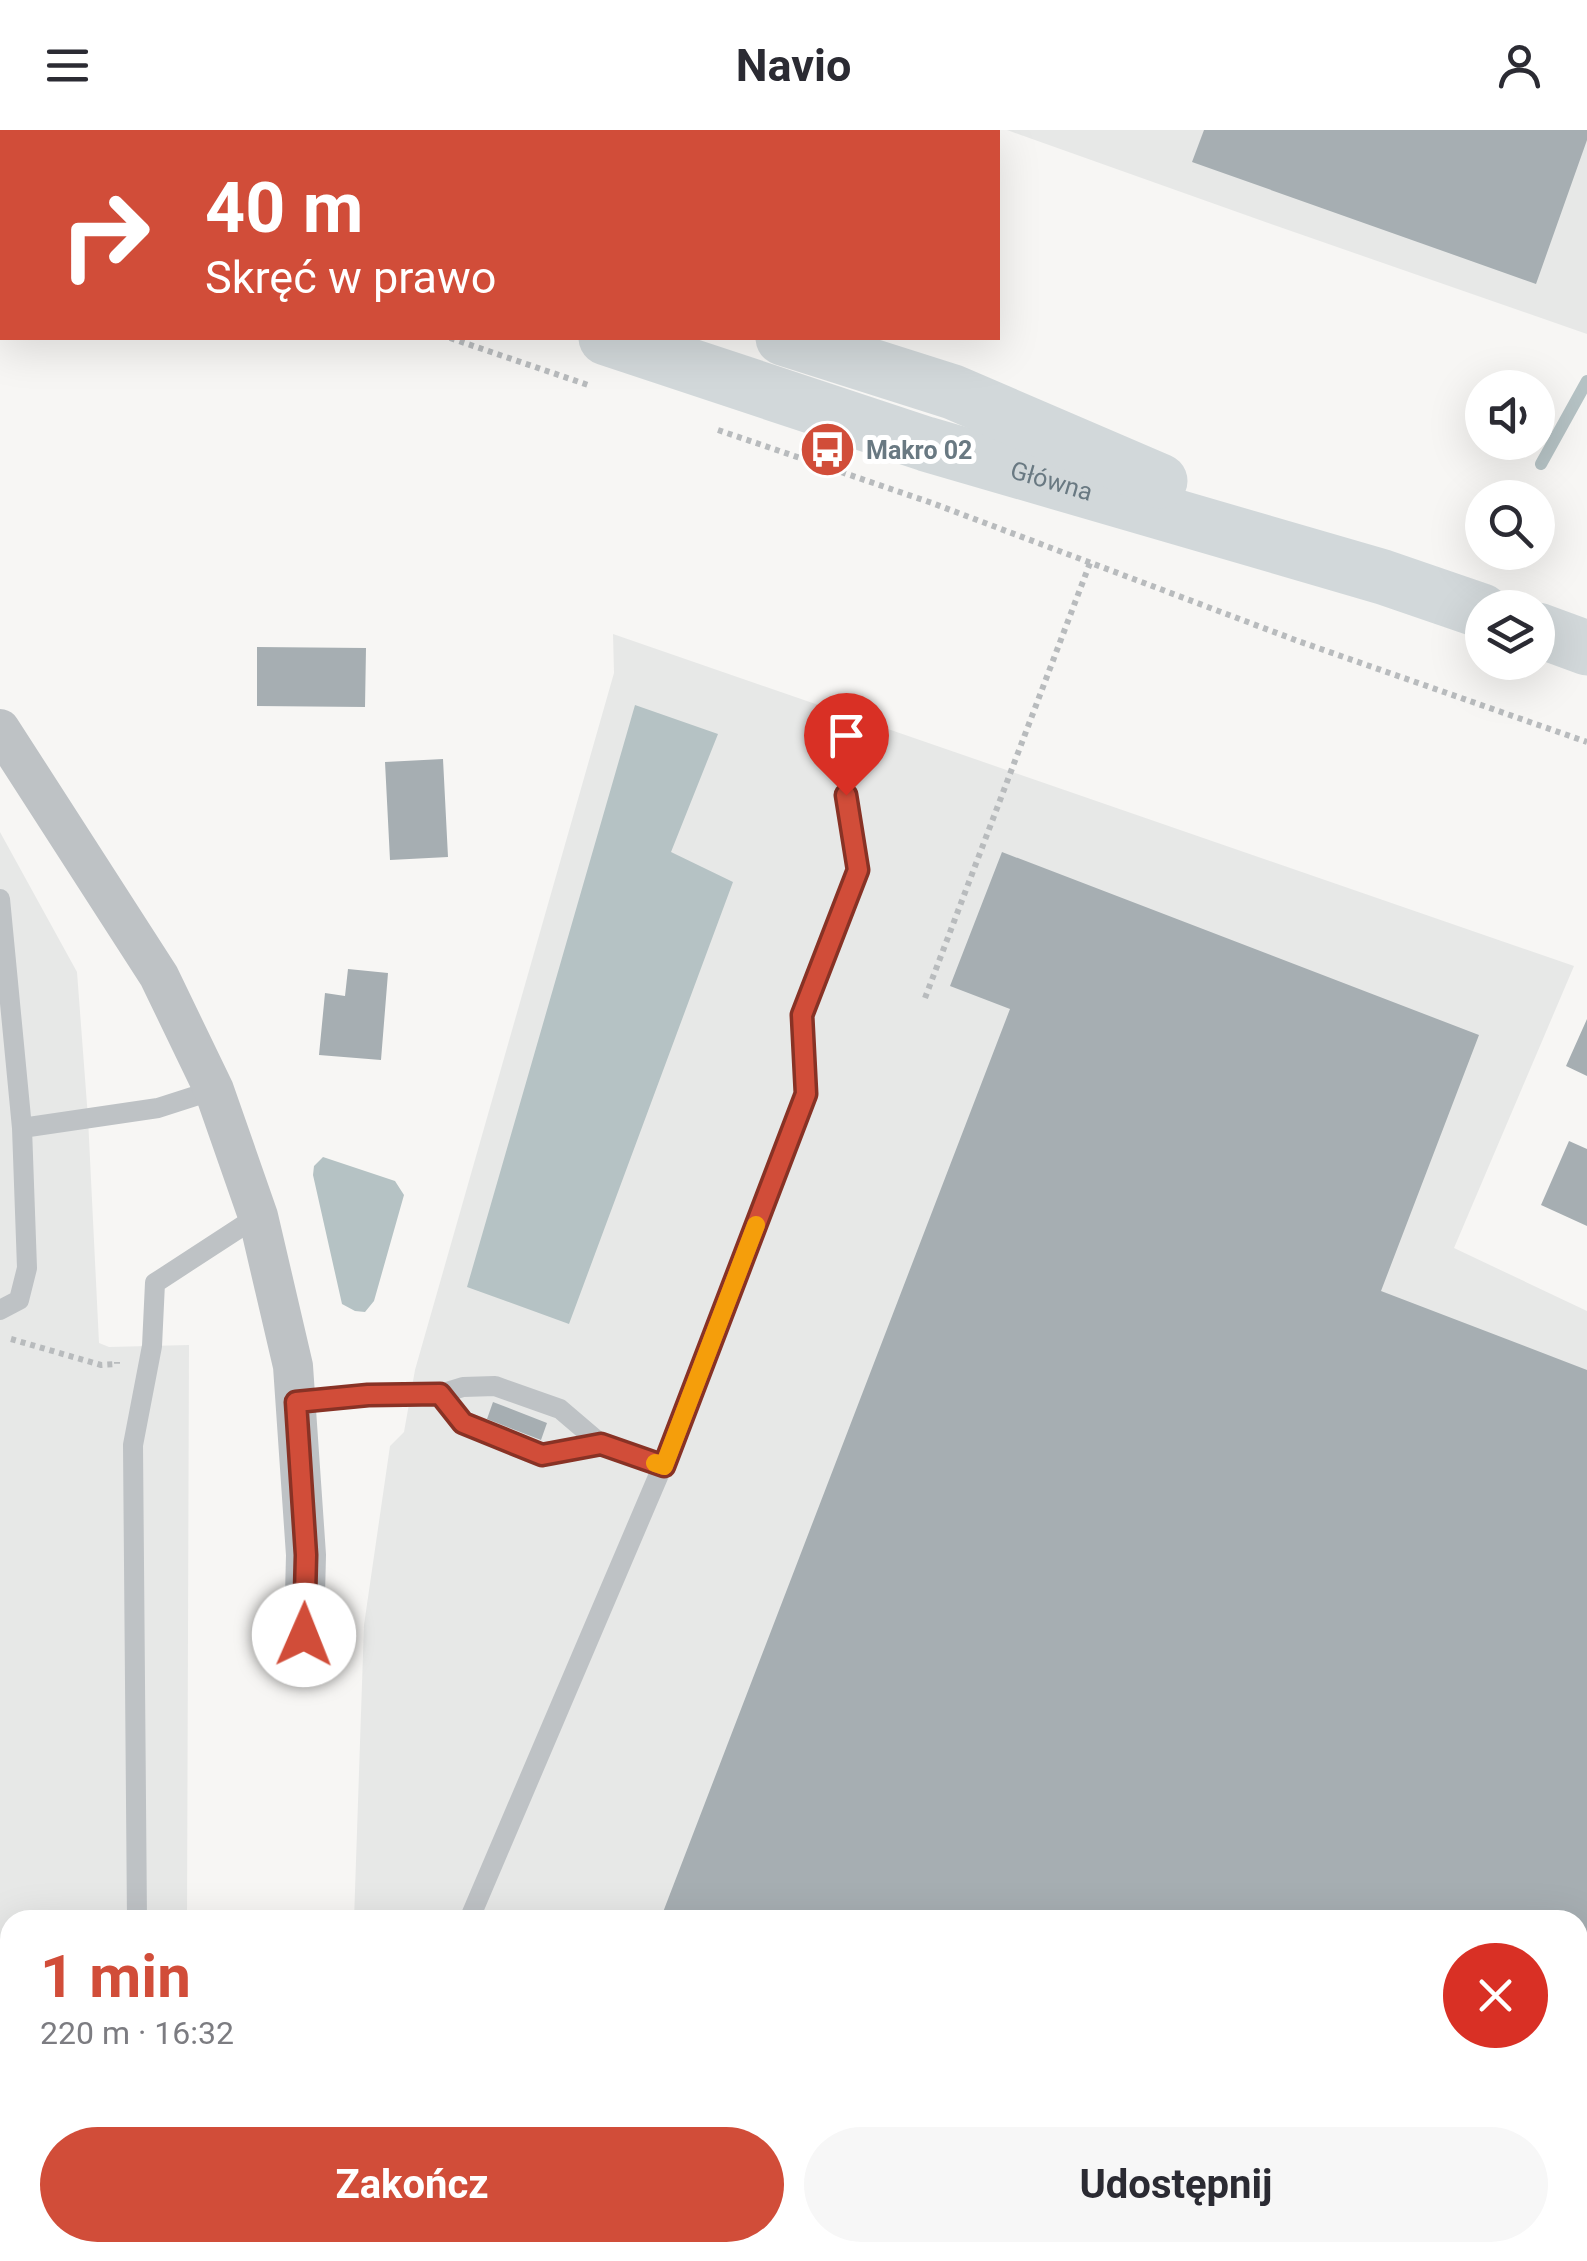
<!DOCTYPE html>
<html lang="pl">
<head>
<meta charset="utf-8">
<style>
  body { margin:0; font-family:Roboto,sans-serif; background:#f7f7f7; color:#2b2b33; height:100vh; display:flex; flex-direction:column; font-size:38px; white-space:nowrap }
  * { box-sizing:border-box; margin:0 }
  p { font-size:32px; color:#7c7c81 }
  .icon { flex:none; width:55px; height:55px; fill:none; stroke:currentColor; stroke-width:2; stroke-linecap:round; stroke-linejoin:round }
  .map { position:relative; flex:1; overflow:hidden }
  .details { position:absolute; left:0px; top:1780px; width:1588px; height:352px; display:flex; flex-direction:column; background:#fff; border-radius:30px 30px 0 0; box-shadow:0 10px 40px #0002 }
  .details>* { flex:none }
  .guide { position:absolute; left:0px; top:0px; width:1000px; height:210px; box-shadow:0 10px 40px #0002; background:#d14d39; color:#fff; overflow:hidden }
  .buttons { position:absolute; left:1465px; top:240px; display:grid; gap:20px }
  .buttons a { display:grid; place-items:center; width:90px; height:90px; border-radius:50%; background:#fff; box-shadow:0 10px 40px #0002; font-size:50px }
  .pin { position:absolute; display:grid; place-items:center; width:85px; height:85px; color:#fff; margin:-102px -42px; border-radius:50% 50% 50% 0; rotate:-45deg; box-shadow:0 0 10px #0007 }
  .pin .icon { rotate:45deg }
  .me { position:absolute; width:110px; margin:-55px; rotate:1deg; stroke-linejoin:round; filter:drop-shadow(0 0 8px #0008) }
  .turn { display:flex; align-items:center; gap:35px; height:210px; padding:0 40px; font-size:45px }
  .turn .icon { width:130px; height:130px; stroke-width:2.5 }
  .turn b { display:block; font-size:70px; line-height:85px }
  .round { display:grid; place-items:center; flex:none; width:105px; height:105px; border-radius:52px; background:#f7f7f7 }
  .head { display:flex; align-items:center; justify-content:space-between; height:170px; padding:0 40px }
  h1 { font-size:60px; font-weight:700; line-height:75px; color:#d14d39 }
  .primary-button { display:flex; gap:20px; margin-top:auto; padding:20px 40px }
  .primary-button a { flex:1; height:115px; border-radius:60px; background:#d14d39; color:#fff; font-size:40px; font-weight:700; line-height:115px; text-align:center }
  .primary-button a+a { background:#f7f7f7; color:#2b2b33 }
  header { display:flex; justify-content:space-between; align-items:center; height:130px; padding:0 40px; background:#fff; font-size:45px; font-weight:700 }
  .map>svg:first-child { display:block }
</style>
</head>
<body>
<header><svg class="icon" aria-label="menu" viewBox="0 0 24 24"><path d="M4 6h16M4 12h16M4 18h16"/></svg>Navio<svg class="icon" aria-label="person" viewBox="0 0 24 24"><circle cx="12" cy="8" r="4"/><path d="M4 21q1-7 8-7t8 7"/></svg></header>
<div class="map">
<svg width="1587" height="2131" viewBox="0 0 1587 2131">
  <rect width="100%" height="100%" fill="#f7f6f4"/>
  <!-- built -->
  <path fill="#e7e8e7" d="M1007,0H1587V204L1271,94Z
    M613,504L1574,836L1454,1118L1587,1181V2131H342L343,2122H1578V1790H354L364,1495L390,1316L404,1302L415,1240L614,543Z
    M0,702L77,842L88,988L99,1213L109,1217L189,1215L187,1790H10V2122H185V2131H0Z"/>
  <!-- water -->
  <path fill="#b5c2c4" d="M635,575L718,604L671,722L733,752L569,1194L467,1157Z
    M323,1027L395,1051L404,1065L374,1171L365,1182L355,1181L342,1174L313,1045L314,1036Z"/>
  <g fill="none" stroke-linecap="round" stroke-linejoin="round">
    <!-- stream -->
    <path stroke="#b5c2c4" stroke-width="12" d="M1541,334L1587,251"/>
  </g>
  <!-- building -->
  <path fill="#a6aeb2" d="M1204,0H1587V10L1536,154L1192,32Z
    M257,517L366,518L365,577L257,576Z
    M443,629L448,727L390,730L385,632Z
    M1002,722L1479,905L1381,1161L1587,1240V2131H530L533,2122H1578V1790H660L1010,879L950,856Z
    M348,839L388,843L381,930L319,925L325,863L345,866Z
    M1587,889V946L1566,936Z
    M1569,1011L1587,1019V1096L1541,1075Z
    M493,1272L547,1293L541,1310L487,1289Z"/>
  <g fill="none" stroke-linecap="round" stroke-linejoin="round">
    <!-- path -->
    <path stroke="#b8bbbd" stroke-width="6" stroke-dasharray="5 5" stroke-linecap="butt" d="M0,94L2,86
      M450,208L588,255
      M718,300L932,373L1298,511L1587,612
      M925,868L1090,433
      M11,1209L101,1235L117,1234V1232"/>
    <!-- service -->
    <path stroke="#bec2c5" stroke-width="20" d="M0,769L22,998L27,1138L19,1170L0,1180
      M22,998L158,978L214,960
      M440,1264L463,1293L542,1325L601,1314
      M296,1273L368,1265L440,1264L463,1257L495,1256L560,1279L601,1314L663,1335
      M137,1790L133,1315L152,1216L155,1153L258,1086
      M469,1790L663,1335L806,964L802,885L858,740L845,665
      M0,2043L5,2104
      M369,2131L370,2122"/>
    <!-- minor -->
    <path stroke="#bec2c5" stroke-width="40" d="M0,599L159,846L214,960L258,1086L293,1236L306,1425L304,1505"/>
    <!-- secondary -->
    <g stroke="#d2d8da" stroke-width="55">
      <path d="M168,0L177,2"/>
      <path d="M0,9H2"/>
      <path id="s1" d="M606,208L926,314L1383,447L1482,481"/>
      <path d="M783,208L953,262L1160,351"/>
      <path d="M1538,500L1587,518"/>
    </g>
  </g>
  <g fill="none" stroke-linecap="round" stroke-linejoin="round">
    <defs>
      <path id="route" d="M304,1505L306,1425L296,1272L368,1265L440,1264L463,1293L542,1325L601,1314L664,1336L806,964L802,885L858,740L846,665"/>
    </defs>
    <!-- route casing -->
    <use href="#route" stroke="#883225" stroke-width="25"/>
    <!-- route -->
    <use href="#route" stroke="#d14d39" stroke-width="18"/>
    <!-- slow -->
    <path stroke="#f59e0b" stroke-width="18" d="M655,1333L664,1336L756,1095"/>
  </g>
  <!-- icons -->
  <defs>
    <symbol id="bus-disc" viewBox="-11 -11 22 22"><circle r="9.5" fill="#d14d39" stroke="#fff"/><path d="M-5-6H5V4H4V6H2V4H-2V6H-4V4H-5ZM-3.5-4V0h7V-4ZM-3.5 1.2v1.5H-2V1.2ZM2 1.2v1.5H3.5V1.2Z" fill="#fff"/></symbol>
  </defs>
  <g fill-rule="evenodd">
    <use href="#bus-disc" x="796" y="288" width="63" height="63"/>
  </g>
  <g text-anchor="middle" stroke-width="10" stroke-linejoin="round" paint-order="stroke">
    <!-- poi labels -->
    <g font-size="25" font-weight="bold" fill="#697982" stroke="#fff" text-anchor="start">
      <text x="866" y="329">Makro 02</text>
    </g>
    <!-- street labels -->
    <g font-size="25" fill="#697982" stroke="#fff">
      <text dy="9" stroke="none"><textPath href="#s1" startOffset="468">Główna</textPath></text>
    </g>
  </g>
</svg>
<div class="buttons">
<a><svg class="icon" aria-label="sound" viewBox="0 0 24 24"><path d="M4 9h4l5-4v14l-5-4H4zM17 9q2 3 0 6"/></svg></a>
<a><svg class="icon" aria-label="search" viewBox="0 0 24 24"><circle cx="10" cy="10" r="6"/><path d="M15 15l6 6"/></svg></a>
<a><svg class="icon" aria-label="layers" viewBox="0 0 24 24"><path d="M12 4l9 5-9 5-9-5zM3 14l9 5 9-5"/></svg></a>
</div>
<div class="pin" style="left:846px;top:665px;background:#d93025"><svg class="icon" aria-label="arrive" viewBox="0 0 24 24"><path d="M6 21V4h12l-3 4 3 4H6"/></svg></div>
<svg class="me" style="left:304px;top:1505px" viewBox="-20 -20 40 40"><circle r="19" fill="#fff"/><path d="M0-13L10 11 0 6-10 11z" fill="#d14d39"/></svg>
<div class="guide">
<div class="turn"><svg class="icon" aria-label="right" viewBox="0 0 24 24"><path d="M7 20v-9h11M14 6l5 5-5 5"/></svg><div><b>40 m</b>Skręć w prawo</div></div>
</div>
<section class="details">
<div class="head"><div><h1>1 min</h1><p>220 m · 16:32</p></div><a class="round" style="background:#d93025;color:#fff"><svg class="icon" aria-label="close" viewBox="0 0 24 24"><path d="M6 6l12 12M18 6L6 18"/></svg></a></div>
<div class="primary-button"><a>Zakończ</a><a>Udostępnij</a></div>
</section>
</div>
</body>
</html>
